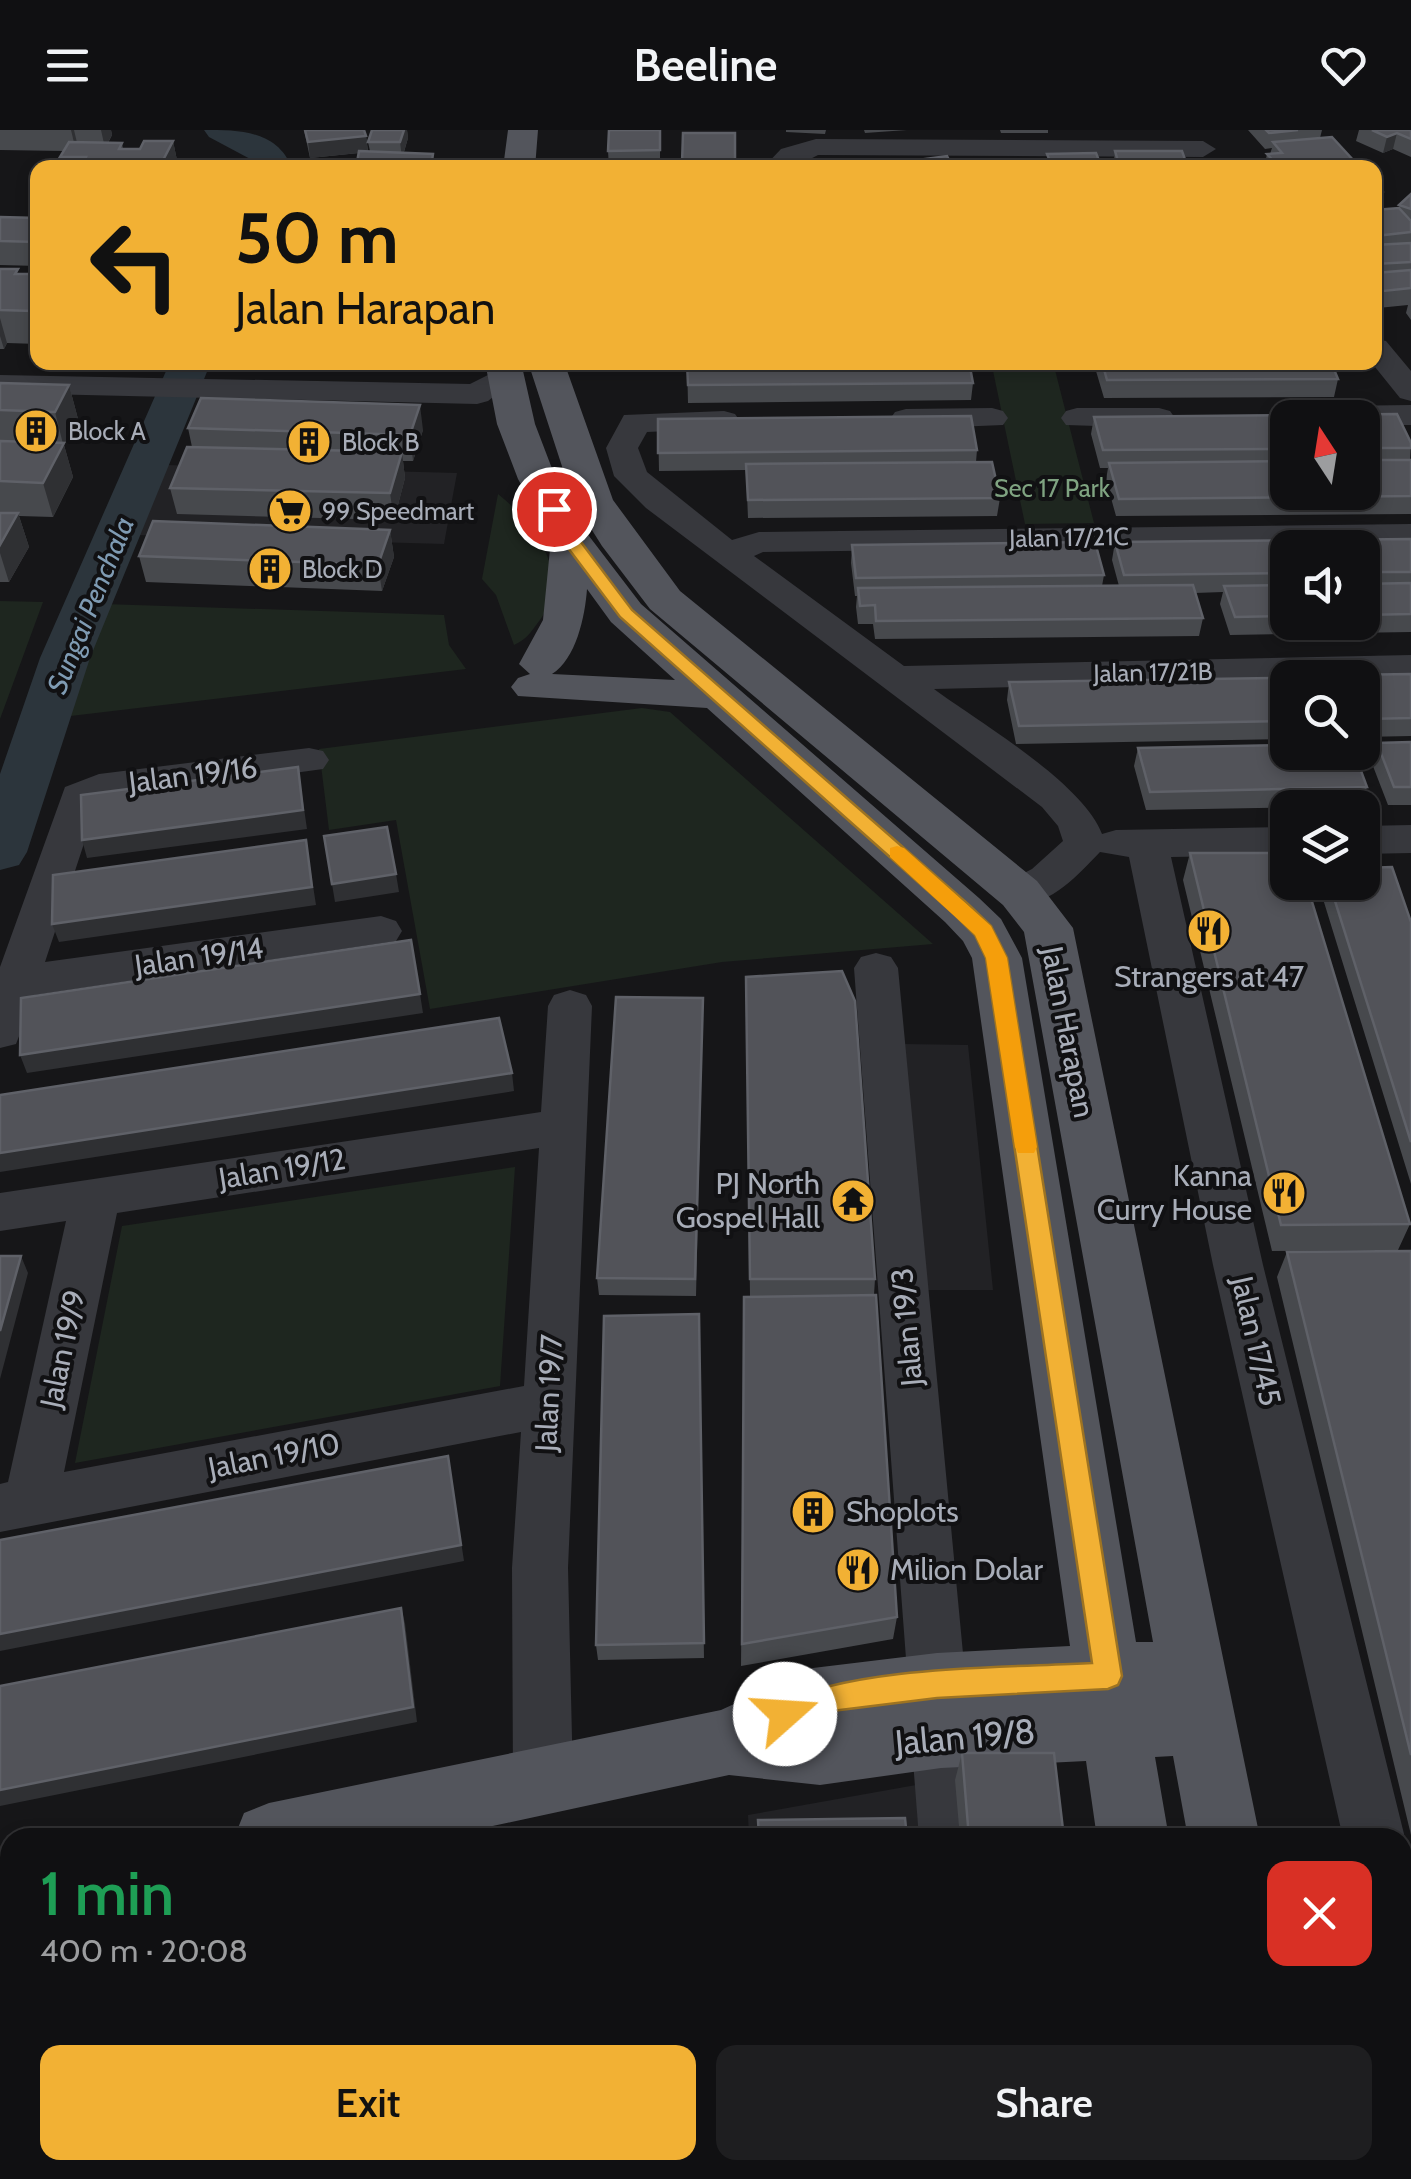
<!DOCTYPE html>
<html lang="en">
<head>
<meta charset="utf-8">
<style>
  body { margin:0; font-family:Cabin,sans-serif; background:#1e1e20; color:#f1f3f6; height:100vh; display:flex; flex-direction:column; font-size:38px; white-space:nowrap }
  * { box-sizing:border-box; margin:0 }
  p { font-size:32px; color:#9c9d9f }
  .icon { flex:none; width:55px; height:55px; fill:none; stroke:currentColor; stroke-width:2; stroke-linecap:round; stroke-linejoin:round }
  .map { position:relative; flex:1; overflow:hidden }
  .details { position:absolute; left:0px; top:1698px; width:1412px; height:352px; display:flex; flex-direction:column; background:#101012; border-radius:30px 30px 0 0; box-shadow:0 5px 15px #0003,0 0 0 2px #303032 }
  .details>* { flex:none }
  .guide { position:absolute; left:30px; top:30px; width:1352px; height:210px; border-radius:20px; box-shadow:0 5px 15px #0003,0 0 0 2px #303032; background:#f2b134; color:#111; overflow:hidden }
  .needle { width:65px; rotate:348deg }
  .fabs { position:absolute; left:1270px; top:270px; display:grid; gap:20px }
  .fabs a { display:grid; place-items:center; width:110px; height:110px; border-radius:20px; background:#101012; box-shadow:0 5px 15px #0003,0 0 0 2px #303032; font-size:50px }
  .pin { position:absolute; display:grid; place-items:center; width:85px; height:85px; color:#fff; margin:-42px; border:5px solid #fff; border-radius:50%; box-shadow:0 2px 10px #0007 }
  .me { position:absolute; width:110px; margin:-55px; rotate:71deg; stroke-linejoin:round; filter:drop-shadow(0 0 8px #0008) }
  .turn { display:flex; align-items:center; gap:35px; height:210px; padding:0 40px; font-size:45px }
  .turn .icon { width:130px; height:130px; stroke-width:2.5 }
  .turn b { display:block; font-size:70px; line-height:85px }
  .round { display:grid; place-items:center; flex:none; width:105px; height:105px; border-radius:20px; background:#1e1e20 }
  .headline { display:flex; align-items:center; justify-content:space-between; height:170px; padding:0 40px }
  h1 { font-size:60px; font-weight:600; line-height:75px; color:#1e9e55 }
  .primary-button { display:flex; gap:20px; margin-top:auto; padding:20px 40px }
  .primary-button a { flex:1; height:115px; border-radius:20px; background:#f2b134; color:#111; font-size:40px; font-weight:600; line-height:115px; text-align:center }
  .primary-button a+a { background:#1e1e20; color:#f1f3f6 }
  header { display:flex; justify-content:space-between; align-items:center; height:130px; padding:0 40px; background:#101012; font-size:45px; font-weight:600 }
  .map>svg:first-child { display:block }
</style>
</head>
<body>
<header><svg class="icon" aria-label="menu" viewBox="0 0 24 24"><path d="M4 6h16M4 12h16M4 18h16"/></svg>Beeline<svg class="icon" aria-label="heart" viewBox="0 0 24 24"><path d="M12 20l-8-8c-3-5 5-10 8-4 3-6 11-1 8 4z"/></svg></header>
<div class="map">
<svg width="1411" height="2049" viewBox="0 0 1411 2049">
  <rect width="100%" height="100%" fill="#161618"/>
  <!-- built -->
  <path fill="#222225" d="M167,335L457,343L444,414L136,405Z
    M903,914L968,915L993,1160H920Z
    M916,1655L919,1707H749L748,1685Z
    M754,2040H928L871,2049H754Z"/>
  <!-- green -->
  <path fill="#1e261f" d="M992,236H1054L1094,393L1025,394Z
    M498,364C532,391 572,441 542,487C533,499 528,509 514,515L496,465L482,449Z
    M0,471L43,472L0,589Z
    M104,474L444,485L449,515L466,539L62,587Z
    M642,578L670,582L933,814L722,832L430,879L396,690L329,700L319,619Z
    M515,1037L500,1256L75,1333L122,1096Z"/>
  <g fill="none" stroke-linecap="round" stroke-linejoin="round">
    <!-- river -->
    <path fill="#2c353c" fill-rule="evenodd" d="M204,0C239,0 277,0 292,38H256L254,31L209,7Z
      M170,232H211L90,528L27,722L19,735L0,740V644L40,528Z"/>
    <!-- minor -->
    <path fill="#37383d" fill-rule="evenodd" d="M816,9L1203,11L1216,19L1203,27L818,25L793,38H763L781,19Z
      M1375,209L1386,211L1411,241V271L1400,268L1371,232H1375Z
      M504,237L515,239L520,246L488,271L477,274L0,263V245L470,254Z
      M1411,275V295H1362V288L1320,286L1325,279L1336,276Z
      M992,278L1003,281L1008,288L1003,295L906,299L895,296L890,289L895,282L906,279Z
      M1077,278H1159L1170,281L1175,288L1170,295L1159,298L1066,295L1061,288L1066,281Z
      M724,281L735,284L740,291L735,298L647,302L638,318L647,342L732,410L759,402L1411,394V414L763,422L754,426L904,536L1411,525V547L934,559C980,593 1082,652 1102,704L1116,700L1288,697V725L1171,727L1263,1135L1405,1708L1402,1714V1708H1343L1213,1135L1129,727L1100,722C1076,747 1043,784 1005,773L999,763L1005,753L1032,739L1063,711L1058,696L1042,677L646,378L614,346L606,318L624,285Z
      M309,618L323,621L329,630L323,639L107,669L97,674L45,832L381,786L396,791L402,801L396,811L35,865L16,914L0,918V837L65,657L99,644Z
      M1411,695V723L1362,724V696Z
      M876,823L891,827L898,838L966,1555L958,1574L947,1579L962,1585L971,1605L981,1708H919L911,1605L920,1585L931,1580L916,1574L908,1555L854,838L861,827Z
      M570,860L586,865L592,876L568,1438L573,1651L564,1672L543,1680L522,1672L513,1651L512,1438L521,1302L0,1402V1354L8,1352L66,1091L0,1101V1063L541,982L548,876L554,865ZM539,1018L524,1256L64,1342L117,1083Z
      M1402,1726H1411V1788H1402Z
      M941,2040H1009L1010,2049H942Z"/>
    <!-- major -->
    <path fill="#53555c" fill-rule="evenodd" d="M508,0H538L535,38H503Z
      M485,232H521L535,294L556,349L589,406L641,474L979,768L1001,789L1022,828L1136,1512H1153L1024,802L1003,775L650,479L602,416L573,370L528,232H564L613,370L680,461L1037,751L1073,798L1260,1708H1188L1173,1626L1155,1627L1169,1708H1097L1086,1631L941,1638L820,1655L729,1645L437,1708H234L244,1683L269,1673L721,1580L813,1538L937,1523L1070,1516L972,828L963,811L945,792L707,578L518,566L511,557L518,548L530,544L519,534L543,490L551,409L518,349L497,294ZM587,459L611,492L675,550L552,544C576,529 585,487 587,459Z
      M10,1738V1810L0,1813V1741Z
      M1171,2040H1252L1256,2049H1175Z
      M1288,2040H1369L1373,2049H1292Z"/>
  </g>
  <!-- wall -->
  <path fill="#47494d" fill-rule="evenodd" d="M0,0H111L112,5L108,13H122L123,19H140L173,11L178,35L176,38H54L62,35L60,27L64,21L0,20Z
    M304,0L366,6L368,21H370L368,12L372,0H407L408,8L404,22L359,23L310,28Z
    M660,0V38H609L608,21Z
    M786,0H826L825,4L786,2Z
    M864,0H907L865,3Z
    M1000,0H1048V3H1001Z
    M1248,0H1322L1320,8L1354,31L1352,38H1264L1267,24H1270L1272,18L1265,19Z
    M1359,0H1411V27L1393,19L1383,23L1356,11Z
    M683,3H735V38H682Z
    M1115,21L1188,38H1113Z
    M1375,53L1382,61L1378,77L1375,78Z
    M1411,64V190L1406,183L1408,175L1378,178L1375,174V80L1398,78Z
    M0,87L38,88V136L0,135Z
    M0,139L19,144H38V214L7,213L4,219H0Z
    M687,232L973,253L971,270L688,273Z
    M1098,232H1331L1338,249L1334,267L1104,268L1096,241Z
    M0,253L69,255L78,289L64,315L73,347L53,387L19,386L29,417L9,452H0Z
    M1397,284L1411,313L1410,330H1411V384L1116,386L1106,350L1108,338H1100L1091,304L1094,287ZM1288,288H1362V362H1288Z
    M658,289L977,320L976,332L1000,368L997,386L748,388L746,340L659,341Z
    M188,298L423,300L413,331H403L405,348L394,390L177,384L170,358L192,317Z
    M390,400L394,427L382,461L146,452L139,426Z
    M1411,409V502L1230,505L1220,474L1223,462L1195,463L1203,488L1199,506L875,509L873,494H858L856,477L857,466H855L851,433L852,415L1104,445L1102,456H1119L1112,430L1115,412ZM1288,418H1362V492H1288Z
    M1411,544V606L1362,607V548H1348L1349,545Z
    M1288,548V609L1016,614L1007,570L1009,552Z
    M1411,612V675H1388L1371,631L1377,613Z
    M1138,618L1367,657L1361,676L1146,680L1134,636Z
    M1190,723L1410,1094L1398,1120L1272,1121L1183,750Z
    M1320,752H1362L1411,792V1054L1319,756Z
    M746,865L875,1149L874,1165L897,1487L893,1509L741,1536L744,1167L750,1166Z
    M703,868L696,1166L599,1165L597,1148Z
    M1411,1121V1705L1277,1147L1287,1122Z
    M699,1184L704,1528L598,1530L596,1515Z
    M962,1623L1064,1708H960L955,1650Z"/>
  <!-- shaded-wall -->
  <path fill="#2f3033" d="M71,0H74L78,17L76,21Z
    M101,0H111L112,5L105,18Z
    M404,0H407L408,8L402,28L400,12Z
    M1397,3L1393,19L1383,23L1387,7Z
    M366,6L368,22L310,28L308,12Z
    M173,11L178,35L176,38H160Z
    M38,173V197L33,181Z
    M0,188L7,213L4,219L0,206Z
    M69,255L78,289L64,315L73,347L53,387L43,353L63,314L55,282Z
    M420,275L423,300L413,331L410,305Z
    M402,322L405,348L394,390L390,363Z
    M18,383L29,417L9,452L0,423V415Z
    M390,400L394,427L382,461L378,435Z
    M298,637L307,699L87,728L82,710Z
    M306,710L316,775L59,812L52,794Z
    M396,744L399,762L335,772L332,754Z
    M420,864L423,883L27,943L20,925Z
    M512,943L514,961L0,1042V1023Z
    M21,1126L28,1143L0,1249V1201Z
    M448,1326L464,1431L0,1521V1504Z
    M401,1478L405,1493L417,1592L0,1676V1660Z
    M10,1995V2008L0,2010V1997Z
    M162,2040H170L171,2049H162Z
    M630,2040H671L633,2049H592Z"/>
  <!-- building -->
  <path fill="#525359" stroke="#5f6168" stroke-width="2.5" d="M305,0H364L366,6L308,12Z
    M372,0H404L400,12H368Z
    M609,0H660V20L608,21Z
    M1266,0H1298L1269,3Z
    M1372,0H1411V9L1397,3L1387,7Z
    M683,3H735V34H682Z
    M1332,7L1354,31L1279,37L1267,24L1282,23L1273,12Z
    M144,11H173L160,36L54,38L56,34L82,35L86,27H60L69,12L122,13L119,19H140Z
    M359,21L433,24L431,38H356Z
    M1115,21H1182L1188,38H1120Z
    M1096,23L1102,38H1028L1027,34H1051L1047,24Z
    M947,26L949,30H962L966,38H904L902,32Z
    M826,32H873V38H826Z
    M1375,53L1382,61H1375Z
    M1411,64V79L1399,75Z
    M1399,78L1411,91V102L1375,106V80Z
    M0,87L38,88V112L0,111Z
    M1411,113V132L1375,134V115Z
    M0,139H18L15,144H38V173L33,181L0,180Z
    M1411,140V158L1383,161L1375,151V143Z
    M687,232H969L973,253L688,255Z
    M1102,232H1331L1338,249L1107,250Z
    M0,253L69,255L55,282L0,280Z
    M201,268L420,275L410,305L188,298Z
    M1397,284L1411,313V318H1362V288H1288V319L1103,320L1094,287Z
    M971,286L977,320L658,323V289Z
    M0,311L64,313L43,353L0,351Z
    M187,317L402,322L390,363L170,358Z
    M1362,330H1411V366L1119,369L1109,333L1288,331V362H1362Z
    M992,332L1000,368L748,370L746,334Z
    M0,383H18L0,415Z
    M153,391L390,400L378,435L139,426Z
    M1411,409V442H1362V418H1288V443L1124,445L1115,412Z
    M1095,412L1104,445L856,448L852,415Z
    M1411,453V484L1362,485V454Z
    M1193,455L1203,488L876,491L875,475L860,476L858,458Z
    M1288,455V486L1235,487L1224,456Z
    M1411,544V588L1366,589L1362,580V548H1349V545Z
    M1330,547L1288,548V591L1019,596L1009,552Z
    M1411,612V657H1394L1377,613Z
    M1288,615V622H1354L1367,657L1150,662L1138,618Z
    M298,637L303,680L82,710L81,665Z
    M387,697L396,744L332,754L324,706Z
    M306,710L312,757L52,794L53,745Z
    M1190,723H1288V752H1306L1410,1094L1281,1095Z
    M1392,737L1411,792V1012L1329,752H1362V738Z
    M411,810L420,864L20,925L21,868Z
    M842,841L855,871L875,1149H750L746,847Z
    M616,867L703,868L695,1149L597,1148Z
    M499,888L512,943L0,1023V965Z
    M1411,1121V1625L1287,1122Z
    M0,1126H21L0,1201Z
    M876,1165L897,1487L742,1514L744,1167Z
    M699,1184L704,1513L596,1515L604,1186Z
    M448,1326L461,1415L0,1504V1410Z
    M401,1478L413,1577L0,1660V1556Z
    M962,1623H1054L1064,1708H969Z
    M905,1688L907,1708H759L758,1690Z
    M10,1865V1995L0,1997V1867Z
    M52,2040H162V2049H12Z
    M214,2040H630L592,2049H214Z"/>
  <!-- route -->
  <path fill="#f2b134" stroke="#9d7322" stroke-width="2.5" d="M548,376H560L578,408L632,480L969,775L991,796L1007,828L1122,1546L1118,1555L1108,1559L937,1568L816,1583L785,1598L775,1594L771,1584L775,1575C857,1535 1000,1538 1092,1533L986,828L975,805L955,785L620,487L562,410L546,379Z"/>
  <!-- slow -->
  <path fill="#f59e0b" d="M897,716L904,718L991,796L1007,828L1037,1017L1034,1023H1018L1015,1017L986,828L975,805L890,727V718Z"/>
  <!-- icons -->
  <defs>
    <symbol id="building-disc" viewBox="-11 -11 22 22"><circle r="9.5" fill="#f2b134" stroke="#111113"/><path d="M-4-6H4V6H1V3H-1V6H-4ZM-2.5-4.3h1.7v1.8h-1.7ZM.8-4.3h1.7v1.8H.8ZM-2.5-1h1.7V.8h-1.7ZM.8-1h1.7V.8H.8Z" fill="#111"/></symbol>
    <symbol id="supermarket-disc" viewBox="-11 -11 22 22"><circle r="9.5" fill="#f2b134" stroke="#111113"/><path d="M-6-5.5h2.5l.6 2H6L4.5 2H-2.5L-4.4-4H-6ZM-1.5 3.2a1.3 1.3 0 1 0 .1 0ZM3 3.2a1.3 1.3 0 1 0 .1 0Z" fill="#111"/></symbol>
    <symbol id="restaurant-disc" viewBox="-11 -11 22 22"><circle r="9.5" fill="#f2b134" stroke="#111113"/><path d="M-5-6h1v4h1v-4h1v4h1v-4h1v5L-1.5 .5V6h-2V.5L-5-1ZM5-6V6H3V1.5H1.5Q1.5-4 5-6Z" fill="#111"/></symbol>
    <symbol id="temple-disc" viewBox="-11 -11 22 22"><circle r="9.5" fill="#f2b134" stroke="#111113"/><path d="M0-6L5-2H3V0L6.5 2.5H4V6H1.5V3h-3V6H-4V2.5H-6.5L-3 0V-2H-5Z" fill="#111"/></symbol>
  </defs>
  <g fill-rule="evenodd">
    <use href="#building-disc" x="11" y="276" width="50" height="50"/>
    <use href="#building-disc" x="284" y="287" width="50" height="50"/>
    <use href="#supermarket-disc" x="265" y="356" width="50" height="50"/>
    <use href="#building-disc" x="245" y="414" width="50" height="50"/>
    <use href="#restaurant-disc" x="1184" y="776" width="50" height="50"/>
    <use href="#restaurant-disc" x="1259" y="1038" width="50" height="50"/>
    <use href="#temple-disc" x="828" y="1046" width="50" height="50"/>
    <use href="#building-disc" x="788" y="1357" width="50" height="50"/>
    <use href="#restaurant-disc" x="833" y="1415" width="50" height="50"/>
  </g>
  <g text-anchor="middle" stroke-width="8" stroke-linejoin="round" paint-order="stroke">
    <!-- far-poi labels -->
    <g font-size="25" fill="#a8adb8" stroke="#111113" text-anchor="start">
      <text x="68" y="310">Block A</text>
      <text x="342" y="321">Block B</text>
      <text x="322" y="390">99 Speedmart</text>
      <text x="302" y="448">Block D</text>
    </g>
    <!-- far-park labels -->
    <g font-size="25" fill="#7fa381" stroke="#111113">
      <text x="1052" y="367">Sec 17 Park</text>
    </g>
    <!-- far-street labels -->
    <g font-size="25" fill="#a8adb8" stroke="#111113">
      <text transform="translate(1069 407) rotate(-1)" y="9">Jalan 17/21C</text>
      <text transform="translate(1153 542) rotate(-1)" y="9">Jalan 17/21B</text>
    </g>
    <!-- far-water labels -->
    <g font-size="28" font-style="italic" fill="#7f9bb3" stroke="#111113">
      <text transform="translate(90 475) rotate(-68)" y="10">Sungai Penchala</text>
    </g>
    <!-- street labels -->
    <g font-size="30" fill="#a8adb8" stroke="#111113">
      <text transform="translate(193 645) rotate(-7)" y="10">Jalan 19/16</text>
      <text transform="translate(199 827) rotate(-8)" y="10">Jalan 19/14</text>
      <text transform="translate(1068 902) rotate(79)" y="10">Jalan Harapan</text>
      <text transform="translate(282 1039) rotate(-9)" y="10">Jalan 19/12</text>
      <text transform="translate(907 1197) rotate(-95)" y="10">Jalan 19/3</text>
      <text transform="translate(1256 1211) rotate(77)" y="10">Jalan 17/45</text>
      <text transform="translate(63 1219) rotate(-78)" y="10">Jalan 19/9</text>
      <text transform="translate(549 1263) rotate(-87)" y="10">Jalan 19/7</text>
      <text transform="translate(274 1326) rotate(-11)" y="10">Jalan 19/10</text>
    </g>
    <!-- poi labels -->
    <g font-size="30" fill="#a8adb8" stroke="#111113" text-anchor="end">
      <text x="1209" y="857" text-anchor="middle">Strangers at 47</text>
      <text x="1252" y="1056">Kanna<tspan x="1252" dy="34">Curry House</tspan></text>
      <text x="820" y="1064">PJ North<tspan x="820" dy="34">Gospel Hall</tspan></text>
      <text x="846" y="1392" text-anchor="start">Shoplots</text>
      <text x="890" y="1450" text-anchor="start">Milion Dolar</text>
    </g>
    <!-- near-street labels -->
    <g font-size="35" fill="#a8adb8" stroke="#111113">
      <text transform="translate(965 1607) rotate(-5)" y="12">Jalan 19/8</text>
    </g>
  </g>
</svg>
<div class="fabs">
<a><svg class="needle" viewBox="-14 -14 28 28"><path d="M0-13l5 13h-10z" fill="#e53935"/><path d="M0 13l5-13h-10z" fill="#9c9d9f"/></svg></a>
<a><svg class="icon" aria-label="sound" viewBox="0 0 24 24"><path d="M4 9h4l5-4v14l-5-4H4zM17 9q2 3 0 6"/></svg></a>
<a><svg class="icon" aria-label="search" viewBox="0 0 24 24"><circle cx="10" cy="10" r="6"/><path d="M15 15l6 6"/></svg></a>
<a><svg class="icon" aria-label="layers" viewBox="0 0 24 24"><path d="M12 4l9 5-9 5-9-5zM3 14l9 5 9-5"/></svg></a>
</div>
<div class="pin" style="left:554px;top:379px;background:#d93025"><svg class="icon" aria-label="arrive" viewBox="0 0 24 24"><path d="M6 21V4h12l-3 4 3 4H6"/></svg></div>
<svg class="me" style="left:785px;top:1584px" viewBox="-20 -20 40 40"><circle r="19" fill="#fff"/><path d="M0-13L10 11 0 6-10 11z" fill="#f2b134"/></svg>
<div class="guide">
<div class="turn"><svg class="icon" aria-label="left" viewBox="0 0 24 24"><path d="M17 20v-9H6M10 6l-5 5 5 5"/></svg><div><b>50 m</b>Jalan Harapan</div></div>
</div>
<section class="details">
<div class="headline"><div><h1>1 min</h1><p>400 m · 20:08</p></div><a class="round" style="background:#d93025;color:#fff"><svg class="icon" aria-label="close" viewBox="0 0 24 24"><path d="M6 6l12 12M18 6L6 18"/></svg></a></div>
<div class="primary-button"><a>Exit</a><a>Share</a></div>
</section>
</div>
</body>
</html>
